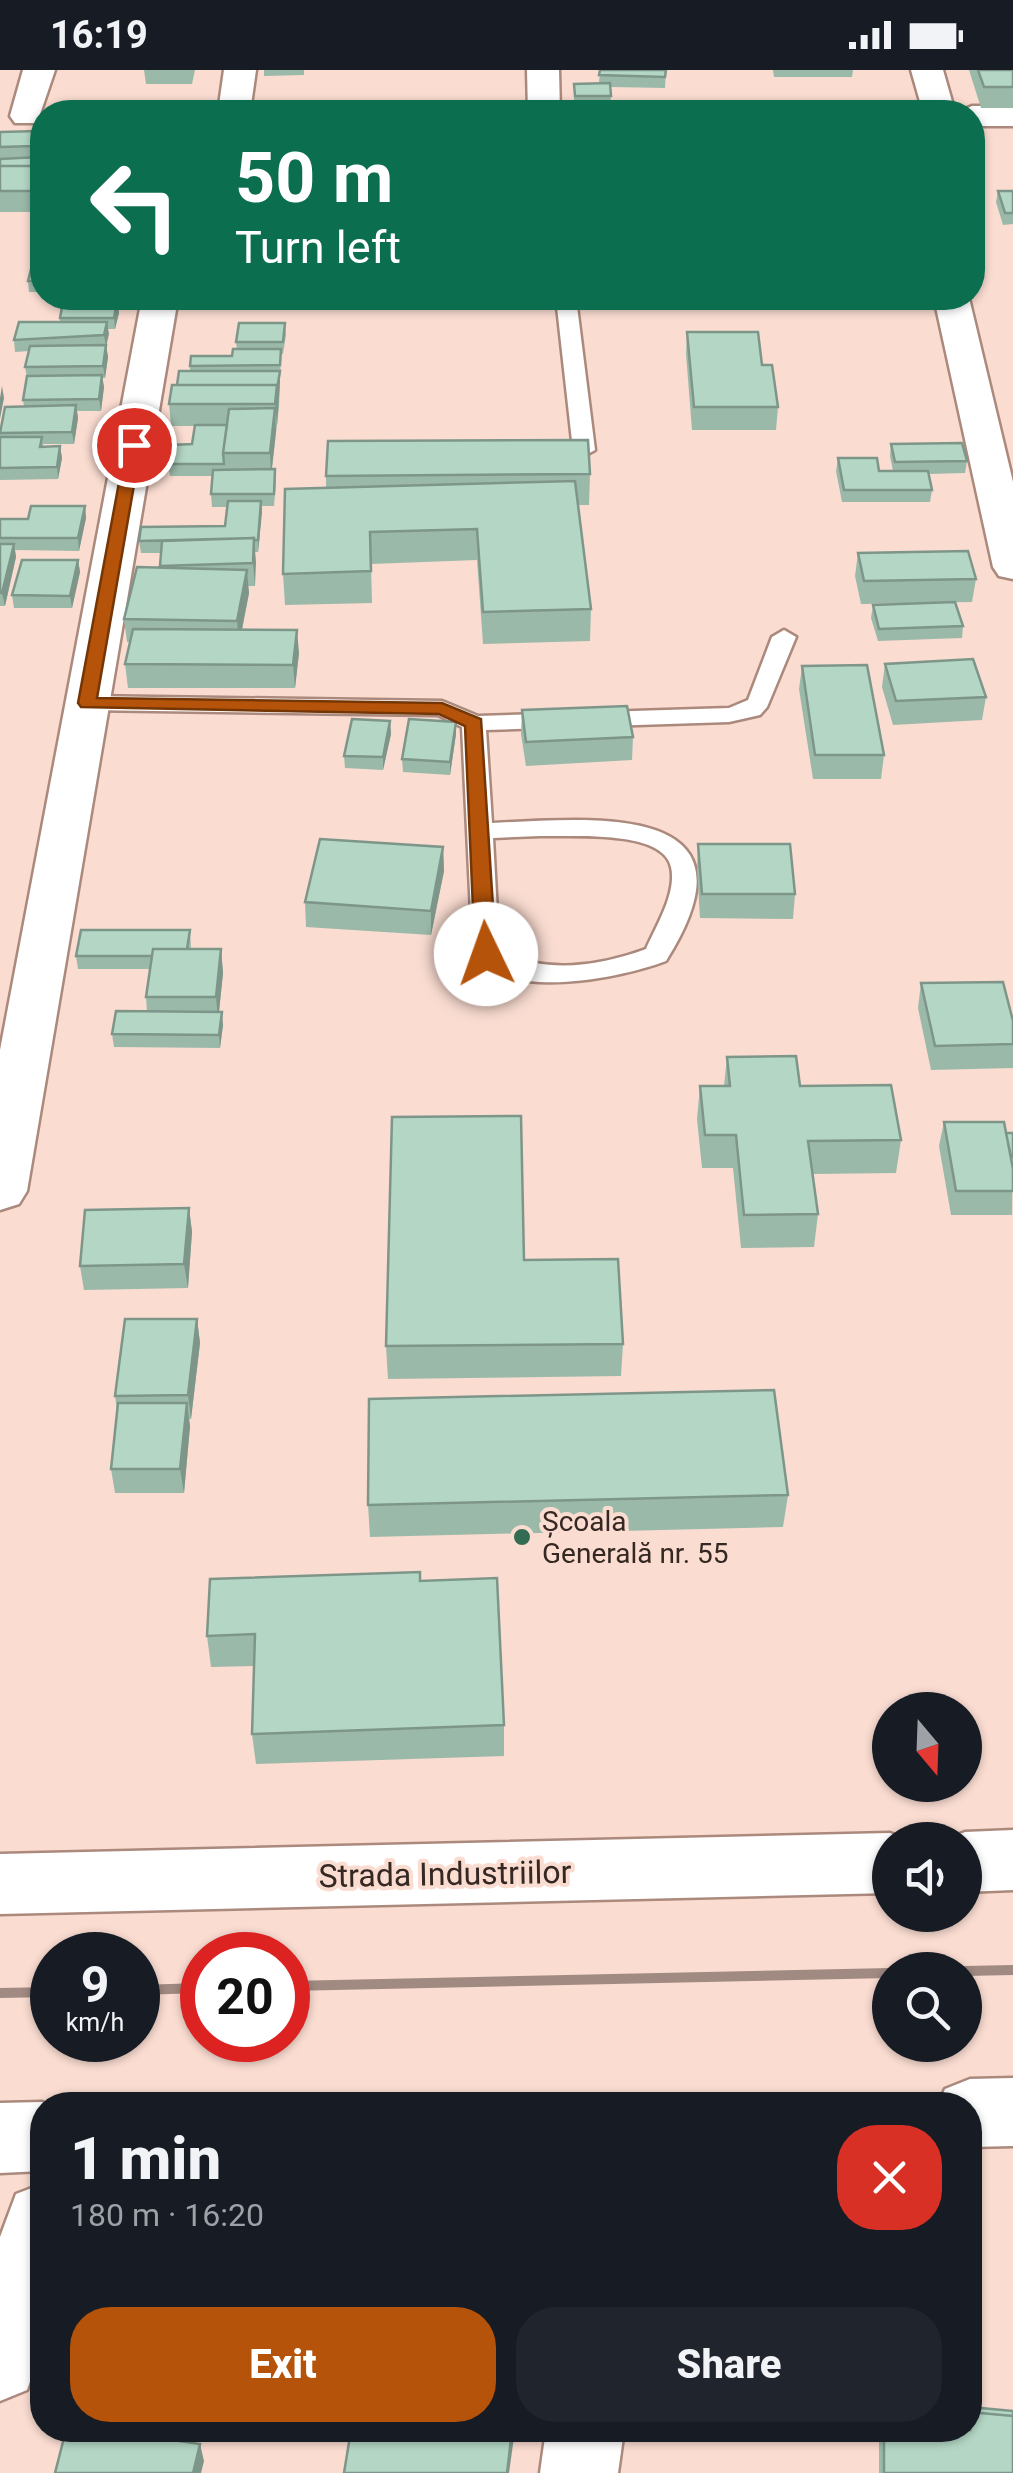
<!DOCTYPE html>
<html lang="en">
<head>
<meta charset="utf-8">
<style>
  body { margin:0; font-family:Roboto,sans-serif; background:#20242c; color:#f1f3f6; height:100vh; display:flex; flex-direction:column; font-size:38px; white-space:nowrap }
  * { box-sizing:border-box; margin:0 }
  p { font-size:32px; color:#9ea1a6 }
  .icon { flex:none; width:55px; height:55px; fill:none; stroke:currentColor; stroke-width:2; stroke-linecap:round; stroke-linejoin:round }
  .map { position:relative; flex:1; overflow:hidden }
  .details { position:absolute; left:30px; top:2022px; width:952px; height:350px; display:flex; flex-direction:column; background:#171b24; border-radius:40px; box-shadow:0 2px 8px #0004 }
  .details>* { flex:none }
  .guide { position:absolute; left:30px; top:30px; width:955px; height:210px; border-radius:40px; box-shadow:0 2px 8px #0004; background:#0b6e4f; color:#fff; overflow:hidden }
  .needle { width:65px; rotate:161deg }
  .controls { position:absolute; left:872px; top:1622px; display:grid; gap:20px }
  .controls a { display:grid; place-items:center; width:110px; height:110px; border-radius:50%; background:#171b24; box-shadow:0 2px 8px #0004; font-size:50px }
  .speed { position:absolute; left:30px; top:1862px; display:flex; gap:20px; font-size:50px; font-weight:700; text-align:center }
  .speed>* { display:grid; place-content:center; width:130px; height:130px; border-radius:50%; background:#171b24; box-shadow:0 2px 8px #0004; line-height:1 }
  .speed small { font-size:25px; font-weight:400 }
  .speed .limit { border:15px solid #d22; background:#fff; color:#111 }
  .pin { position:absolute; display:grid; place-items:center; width:85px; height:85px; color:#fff; margin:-42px; border:5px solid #fff; border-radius:50%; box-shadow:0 2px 10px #0007 }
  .me { position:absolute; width:110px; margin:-55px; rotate:357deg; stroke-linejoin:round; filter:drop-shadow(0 0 8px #0008) }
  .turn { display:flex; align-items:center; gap:35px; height:210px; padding:0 40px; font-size:45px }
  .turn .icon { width:130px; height:130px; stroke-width:2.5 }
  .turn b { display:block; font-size:70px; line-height:85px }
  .round { display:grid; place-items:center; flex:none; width:105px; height:105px; border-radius:40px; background:#20242c }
  .summary { display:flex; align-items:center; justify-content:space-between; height:170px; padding:0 40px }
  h1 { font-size:60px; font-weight:800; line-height:75px }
  .action { display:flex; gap:20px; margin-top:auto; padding:20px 40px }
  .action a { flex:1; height:115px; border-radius:40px; background:#b45309; color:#fff; font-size:40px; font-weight:800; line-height:115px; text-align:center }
  .action a+a { background:#20242c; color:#f1f3f6 }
  .status { display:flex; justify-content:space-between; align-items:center; height:70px; padding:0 50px; background:#171b24; direction:ltr }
  .status svg { height:28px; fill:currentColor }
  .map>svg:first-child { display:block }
</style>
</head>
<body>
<div class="status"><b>16:19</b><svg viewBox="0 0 49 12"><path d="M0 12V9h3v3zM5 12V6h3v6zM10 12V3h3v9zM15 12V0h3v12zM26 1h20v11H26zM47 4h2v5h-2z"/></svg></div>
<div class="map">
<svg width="1013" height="2403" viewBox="0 0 1013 2403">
  <rect width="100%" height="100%" fill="#fadcd1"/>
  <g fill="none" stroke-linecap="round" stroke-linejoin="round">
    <defs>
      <path id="service" d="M556,228H576L595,380L584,386L573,380Z
        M784,560L796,567L767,637L760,645L729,652L486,660L492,753C595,748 767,731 666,891C621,908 506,932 473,884L462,657L438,645L87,640L75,633L87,626L442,631L478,646L729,638L748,630L772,567ZM540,766C570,767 663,759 671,797C677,823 656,856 646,879C600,896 543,905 499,880L493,768Z"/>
      <path id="minor" d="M23,0H55L37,53H15L10,46Z
        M224,0H256L250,42H218Z
        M527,0H559L560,42H528Z
        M911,0H943L955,42H923Z
        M972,36H1013V56H972V42H958Z
        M142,228H178L27,1121L19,1134L0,1140V980Z
        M934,228H969L1013,412V509L999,506L993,497Z
        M1013,2008V2076L970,2077V2035H938L945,2019L970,2009Z
        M42,2032L49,2035H42V2101L0,2103V2033Z
        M42,2114V2278L27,2320L0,2331V2167L16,2124Z
        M546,2360H624L618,2403H540Z"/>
      <path id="secondary" d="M1013,1760V1820L965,1822V1770H944L965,1762Z
        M890,1763L908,1770H890V1823L0,1844V1784Z"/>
    </defs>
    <!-- service casing -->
    <use href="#service" stroke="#ab897d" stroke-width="5"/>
    <!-- minor casing -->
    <use href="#minor" stroke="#ab897d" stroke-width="5"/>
    <!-- secondary casing -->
    <use href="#secondary" stroke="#ab897d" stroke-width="5"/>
    <!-- service -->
    <use href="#service" fill="#fff" fill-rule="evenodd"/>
    <!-- minor -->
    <use href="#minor" fill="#fff" fill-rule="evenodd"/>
    <!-- secondary -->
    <use href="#secondary" fill="#fff" fill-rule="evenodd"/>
    <!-- rail -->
    <path stroke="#a08a82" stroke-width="10" d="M965,1901L1013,1900
      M288,1916L890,1903
      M138,1920L202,1918
      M0,1923L52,1922"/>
  </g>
  <!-- wall -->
  <path fill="#9bb9a9" d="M144,0H195L192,14H146Z
    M264,0H304V5L264,6Z
    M600,0H666L665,18L610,17L611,37H574V14L599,13Z
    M773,0H853L852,7H774Z
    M969,0H1013V38H981Z
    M0,62L39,72L36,87L40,96H42V142H0Z
    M998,121H1013V154L1003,155L996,132Z
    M42,161V187H39L37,175Z
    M42,188V222H29L28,211Z
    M218,228H293L292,231H218Z
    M117,231L119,243L115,259H108L106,275L108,287L105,308H102L104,317L101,341H77L78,348L74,374H43L44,377L60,376L62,388L58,409L0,410V362L24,336L23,330L27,307L25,297L29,281L15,282L14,270L60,252V248Z
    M285,253L286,265L283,284H281L279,337L272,399H275L276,411L274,436H262L258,482H255V516H248L249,523L242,560L299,583L295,618H128L125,594L130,572H127L124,549L160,498L161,483H141L139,471L225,456L227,437H212L211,424L213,406H170L168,394L192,374L195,356H171L169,334L177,315L190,301V296L232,286L237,279L236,272Z
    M687,262L762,295L778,337L776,360H692L686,284Z
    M891,374L967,391L965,403L928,404L932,420L930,432H842L836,401L838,388L879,401H893L890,386Z
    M590,404L589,435H578L591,539L590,571L483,574L477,490L371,494L372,533L285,535L283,504L326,418V406Z
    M85,436L86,448L79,481L15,480L16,487L5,536H0V449H28Z
    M858,483L976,509L972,532L861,534L855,506Z
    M78,490L80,502L72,538H14L12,525Z
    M873,535L963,556L962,568L878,571L871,548Z
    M885,594L986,627L982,650L893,655L882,617Z
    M802,596L884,685L881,709H813L799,619Z
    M522,640L633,667L632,690L526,696L521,664Z
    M390,651L391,664L383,700L345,698L344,686Z
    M456,664L450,705L403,702L402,689Z
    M698,774L795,824L793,849L700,848L697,798Z
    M443,777L444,801L431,865L306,857L305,832Z
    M190,860L191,879H221L223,903L219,942L223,955L220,978L114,977L112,964L147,942L146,927L150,899H78L76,886Z
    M921,913L1013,945V998L931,1000L918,938Z
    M727,987L800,1016L901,1070L896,1103L813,1104L818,1144L814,1177L741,1178L733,1098H702L697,1049L700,1016H724Z
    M944,1052L1013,1063L1012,1145H951L939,1076Z
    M189,1138L192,1162L188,1218L84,1220L80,1196Z
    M524,1190L623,1274L621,1306L388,1309L386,1276Z
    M197,1249L200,1273L191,1349H189L190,1356L184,1423H115L111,1399L117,1340L115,1326Z
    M788,1425L783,1457L370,1467L368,1435Z
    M420,1511L504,1655V1686L256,1694L252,1664L254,1596L211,1597L207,1566Z
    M879,2360H970L1013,2403H879Z"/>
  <!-- shaded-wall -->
  <path fill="#7e968a" d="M38,61L39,72L36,88L34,76Z
    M117,231L119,243L115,259L114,248Z
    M107,252L109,264L106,277L104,265Z
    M106,275L108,287L105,308L103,296Z
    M280,301V312L277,356L275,334Z
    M102,305L104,317L101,341L99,329Z
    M2,316L4,328L0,349V328Z
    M76,335L78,348L74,374L72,362Z
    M275,338L276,361L271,406L270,383Z
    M60,376L62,388L58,409L57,397Z
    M261,431L262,443L258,482V470Z
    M85,436L86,448L79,481L78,468Z
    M254,468L256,492L255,516L253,493Z
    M14,474L16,487L5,536L2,523Z
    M78,490L80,502L72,538L70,526Z
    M247,500L249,523L239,574L237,551Z
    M297,560L299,583L295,618L293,595Z
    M390,651L391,664L383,700V687Z
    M456,652V664L450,705V692Z
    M443,777L444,801L431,865V841Z
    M221,879L223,903L218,951L216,927Z
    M222,942L223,955L220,978L219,965Z
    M189,1138L192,1162L188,1218L184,1194Z
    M197,1249L200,1273L191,1349L188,1325Z
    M187,1333L190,1356L184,1423L180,1399Z
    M512,2360H515L509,2403H507Z
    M200,2374L204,2391L201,2403H193Z"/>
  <!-- building -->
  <path fill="#b4d7c5" stroke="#7e968a" stroke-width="2.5" d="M600,0H666L665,7L599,5Z
    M978,0H1013V17H984Z
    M610,13L611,26H575L574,14Z
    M38,61L34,76L0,77V62Z
    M39,87L36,96H0V89Z
    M0,96H42V121H0Z
    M998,121H1013V143H1005Z
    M42,161V176L37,175Z
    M34,188H42V211H28Z
    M117,231L114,248H60L63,232Z
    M19,252H107L104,265L14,270Z
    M239,253H285L283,272H236Z
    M687,262H758L762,295H772L778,337H694Z
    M106,275L103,296L25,297L30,276Z
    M233,279H281L280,295L190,296L191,286H232Z
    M179,301H280L277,319V315H177Z
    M102,305L99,329L23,330L27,306Z
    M172,315H277L275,334H169Z
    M76,335L72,362L0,363L5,337Z
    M275,338L270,383H223L229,339Z
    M195,355H227L223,383L224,394H168L171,375L192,374Z
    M0,367H42L40,377L60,376L57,397L0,398Z
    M588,370L590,404L326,406L328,371Z
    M962,373L967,391L895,392L891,374Z
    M838,388H877L879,401H928L932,420H844Z
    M275,399L274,424H211L213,400Z
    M575,411L591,539L483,542L477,459L370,462L371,501L283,504L285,419Z
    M228,431H261L258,470H254V468L139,471L141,457L225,456Z
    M31,436H85L78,468H0V449H28Z
    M254,468L253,493L160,496L162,471Z
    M0,474H14L2,523H0Z
    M968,481L976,509L864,511L858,483Z
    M22,490H78L70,526L12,525Z
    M137,497L247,500L237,551L124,549Z
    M955,532L963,556L879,559L873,535Z
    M133,559L297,560L293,595L125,594Z
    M973,589L986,627L896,631L885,594Z
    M867,595L884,685H815L802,596Z
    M627,636L633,667L526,672L522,640Z
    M352,649L390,651L383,687L344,686Z
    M409,649L456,652L450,692L402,689Z
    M320,769L443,777L431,841L305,832Z
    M698,774H790L795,824H702Z
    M81,860H190L187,879H153L152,886H76Z
    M153,879H221L216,927H146Z
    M1003,912L1013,951V974L935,976L921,913Z
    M116,941L222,942L219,965L112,964Z
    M796,986L800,1016L891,1015L901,1070L808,1071L818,1144L744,1145L736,1065H705L700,1016H730L727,987Z
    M521,1046L524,1190L618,1189L623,1274L386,1276L392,1047Z
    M944,1052H1004L1013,1099V1121H956Z
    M1006,1063H1013V1087H1011Z
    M189,1138L184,1194L80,1196L85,1140Z
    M125,1249H197L188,1325L115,1326Z
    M774,1320L788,1425L368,1435L369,1329Z
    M118,1333H187L180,1399H111Z
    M420,1502V1511L497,1508L504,1655L252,1664L255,1564L207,1566L210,1509Z
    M970,2337L1013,2341V2346L970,2342Z
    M970,2342L1013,2346V2403H884V2360H970Z
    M66,2360H104L200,2374L193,2403H55Z
    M351,2360H512L507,2403H344Z"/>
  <!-- route -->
  <path fill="#b45309" stroke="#753606" stroke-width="2.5" d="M134,370L141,375L97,628L442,633L481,649L496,884L493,888H478L475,884L465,656L439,644L81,637L78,633L126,375Z"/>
  <!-- markers -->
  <circle fill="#346c53" stroke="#fadcd1" stroke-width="4" cx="522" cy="1467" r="10"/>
  <g text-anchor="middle" stroke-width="8" stroke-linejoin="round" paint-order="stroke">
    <!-- poi labels -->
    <g font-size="28" fill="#352823" stroke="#fadcd1" text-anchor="start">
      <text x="542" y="1461">Școala<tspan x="542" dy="32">Generală nr. 55</tspan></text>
    </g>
    <!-- near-street labels -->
    <g font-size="32" fill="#352823" stroke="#fadcd1">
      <text transform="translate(445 1804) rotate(-1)" y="11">Strada Industriilor</text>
    </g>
  </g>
</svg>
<div class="controls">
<a><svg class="needle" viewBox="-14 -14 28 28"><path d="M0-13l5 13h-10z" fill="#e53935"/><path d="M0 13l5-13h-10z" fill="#9ea1a6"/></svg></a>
<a><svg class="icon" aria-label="sound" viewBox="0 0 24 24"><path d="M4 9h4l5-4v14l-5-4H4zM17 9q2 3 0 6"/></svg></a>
<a><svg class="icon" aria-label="search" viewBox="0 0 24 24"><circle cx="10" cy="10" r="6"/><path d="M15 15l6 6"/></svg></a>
</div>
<div class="speed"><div>9<small>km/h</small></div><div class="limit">20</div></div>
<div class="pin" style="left:134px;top:375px;background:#d93025"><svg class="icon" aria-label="arrive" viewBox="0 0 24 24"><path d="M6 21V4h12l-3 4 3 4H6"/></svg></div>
<svg class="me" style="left:486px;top:884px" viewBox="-20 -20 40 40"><circle r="19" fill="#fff"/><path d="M0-13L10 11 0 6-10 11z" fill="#b45309"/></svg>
<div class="guide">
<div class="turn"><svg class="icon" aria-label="left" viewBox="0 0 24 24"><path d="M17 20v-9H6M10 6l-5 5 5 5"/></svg><div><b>50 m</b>Turn left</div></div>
</div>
<section class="details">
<div class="summary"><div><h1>1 min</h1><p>180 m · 16:20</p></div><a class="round" style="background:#d93025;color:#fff"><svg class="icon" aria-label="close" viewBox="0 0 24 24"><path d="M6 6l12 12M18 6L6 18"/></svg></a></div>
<div class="action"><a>Exit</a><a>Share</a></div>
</section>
</div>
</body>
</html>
